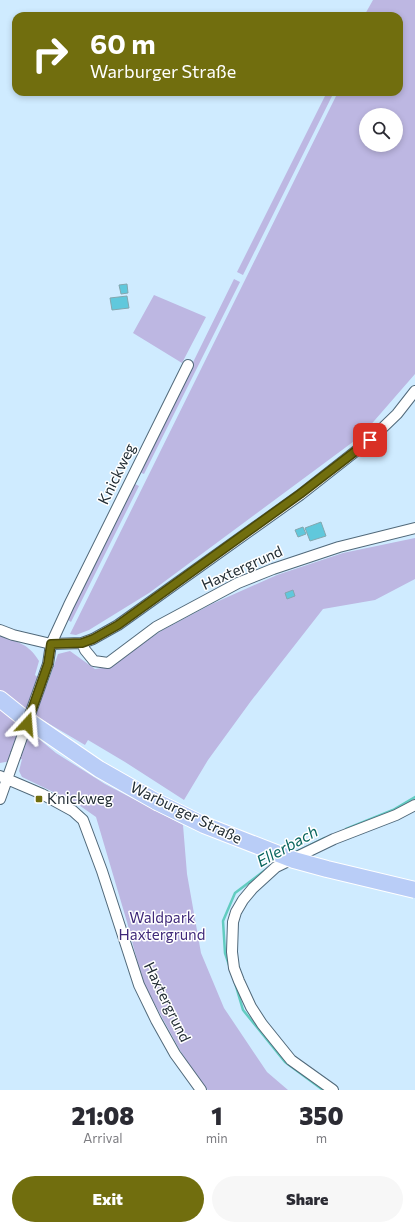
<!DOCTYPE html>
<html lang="en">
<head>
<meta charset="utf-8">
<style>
  body { margin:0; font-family:Commissioner,sans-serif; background:#f7f7f7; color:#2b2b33; height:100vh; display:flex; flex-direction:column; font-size:15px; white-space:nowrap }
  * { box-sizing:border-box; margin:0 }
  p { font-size:13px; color:#7c7c81 }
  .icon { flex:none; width:22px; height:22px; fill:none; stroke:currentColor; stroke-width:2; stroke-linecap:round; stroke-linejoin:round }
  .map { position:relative; height:1090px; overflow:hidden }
  .drawer { display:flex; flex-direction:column; background:#fff; flex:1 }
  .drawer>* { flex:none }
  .banner { position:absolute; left:12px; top:12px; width:391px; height:84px; border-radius:12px; box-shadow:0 2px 6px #0003; background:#716e0e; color:#fff; overflow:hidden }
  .buttons { position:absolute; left:359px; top:108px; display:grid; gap:8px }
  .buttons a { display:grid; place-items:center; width:44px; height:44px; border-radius:50%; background:#fff; box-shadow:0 2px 6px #0003; font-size:20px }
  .pin { position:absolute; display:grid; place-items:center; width:34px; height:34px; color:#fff; margin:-17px; border-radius:8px; box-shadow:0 2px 6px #0006 }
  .me { position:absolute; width:44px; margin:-22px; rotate:19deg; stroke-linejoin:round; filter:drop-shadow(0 0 3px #0008) }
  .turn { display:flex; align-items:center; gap:14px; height:84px; padding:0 12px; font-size:18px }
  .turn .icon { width:52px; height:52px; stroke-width:2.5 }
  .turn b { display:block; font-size:28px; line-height:34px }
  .eta { display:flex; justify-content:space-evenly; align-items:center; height:68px; text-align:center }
  .eta b { font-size:24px; font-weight:800; line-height:28px }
  .primary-button { display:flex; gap:8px; margin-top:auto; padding:8px 12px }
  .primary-button a { flex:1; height:46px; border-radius:24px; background:#716e0e; color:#fff; font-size:16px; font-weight:800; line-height:46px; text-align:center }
  .primary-button a+a { background:#f7f7f7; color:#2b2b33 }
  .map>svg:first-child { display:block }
</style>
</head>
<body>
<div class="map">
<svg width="415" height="1090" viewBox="0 0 415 1090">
  <rect width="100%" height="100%" fill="#cfebff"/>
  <!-- green -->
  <path fill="#bdb7e2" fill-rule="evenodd" d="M373,0H415V374L361,436L149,593L89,630L76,635L70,634L338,92H399V16H364ZM366,115H396V145H366Z
    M327,92H334L243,275L237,272Z
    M234,279L240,282L144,474L139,472Z
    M154,295L206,317L182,363L133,333Z
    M133,483L139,486L71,622L67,619Z
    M415,538V579L375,600L323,609L251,701L208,760L184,800L125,762L88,740L85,745L24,709L0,692V636C19,643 28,643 39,661L35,675L47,685L58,654L70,651L95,669L109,667L161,631L212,604L277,575L343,553Z
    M0,707L56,753L105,784L183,825L187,874L201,953L224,1008L267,1072L288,1090H208L201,1083L181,1052L143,983L127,922L96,817L76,803L22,777L19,771L22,759L0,763Z"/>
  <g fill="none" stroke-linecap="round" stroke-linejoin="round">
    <!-- stream -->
    <path stroke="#62ccc0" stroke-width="2.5" d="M346,829L393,810L415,797
      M294,853L325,838
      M229,965L225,953L223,921L235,893L272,865
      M235,983L243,1010L285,1062L323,1090"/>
  </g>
  <!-- building -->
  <path fill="#60c8dc" stroke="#84a7af" d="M127,284L128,293L121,294L119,285Z
    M127,296L129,308L112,310L110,298Z
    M321,522L326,536L310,541L305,528Z
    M303,527L306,534L298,537L295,530Z
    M293,590L295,596L287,599L285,593Z"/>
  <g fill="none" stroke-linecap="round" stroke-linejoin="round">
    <defs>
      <path id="street" d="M0,630L13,635L51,644L82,643L93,639L118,625L300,495L370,440L397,414L415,391
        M82,643L85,650L94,661L108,663L156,627L238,583L273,569L339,547L415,528
        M48,664L51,644L69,605L188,365
        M0,776L42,794L73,811L83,820L102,871L139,985L156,1020L175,1054L201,1090
        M0,799L16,754
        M333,1090L291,1060L262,1024L251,1007L239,981L234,968L232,952L233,922L236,912L243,900L253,888L276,867L334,839L396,815L415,805"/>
      <path id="primary" d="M0,699L20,715L99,769L157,802"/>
    </defs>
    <!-- street casing -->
    <use href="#street" stroke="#51697a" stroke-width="12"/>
    <!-- primary casing -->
    <use href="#primary" stroke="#fff" stroke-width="18"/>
    <!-- street -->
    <use href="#street" stroke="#fff" stroke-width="10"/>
    <!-- primary -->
    <use href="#primary" stroke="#b9cdf7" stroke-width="16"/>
    <defs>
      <path id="street-bridge" d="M16,754L48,664"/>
      <path id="primary-bridge" d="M157,802L204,825L294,860L327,869L415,890"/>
    </defs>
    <!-- street-bridge casing -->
    <use href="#street-bridge" stroke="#51697a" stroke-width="12" stroke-linecap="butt"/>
    <!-- primary-bridge casing -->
    <use href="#primary-bridge" stroke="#fff" stroke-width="18" stroke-linecap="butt"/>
    <!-- street-bridge -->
    <use href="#street-bridge" stroke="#fff" stroke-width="10"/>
    <!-- primary-bridge -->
    <use href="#primary-bridge" stroke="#b9cdf7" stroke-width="16"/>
  </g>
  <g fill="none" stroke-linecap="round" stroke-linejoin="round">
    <defs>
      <path id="route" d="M27,724L48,664L51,644L82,643L93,639L118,625L300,494L370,440"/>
    </defs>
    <!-- route casing -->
    <use href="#route" stroke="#494809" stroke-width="10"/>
    <!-- route -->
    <use href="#route" stroke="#716e0e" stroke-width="7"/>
  </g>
  <!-- markers -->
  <rect fill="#716e0e" stroke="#fff" stroke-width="1.5" x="35" y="795" width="8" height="8" rx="2"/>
  <g text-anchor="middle" stroke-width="3" stroke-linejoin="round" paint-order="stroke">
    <!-- street labels -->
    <g font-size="15" fill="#212c33" stroke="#fff">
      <text transform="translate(117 474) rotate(-64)" y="5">Knickweg</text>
      <text transform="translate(242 568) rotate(-24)" y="5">Haxtergrund</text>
      <text transform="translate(186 813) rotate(26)" y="5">Warburger Straße</text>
      <text transform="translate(167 1002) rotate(64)" y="5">Haxtergrund</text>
    </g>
    <!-- poi labels -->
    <g font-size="15" fill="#212c33" stroke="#fff" text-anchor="start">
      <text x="47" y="804">Knickweg</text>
    </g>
    <!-- park labels -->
    <g font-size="15" fill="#3f2979" stroke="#fff">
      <text x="162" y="923">Waldpark<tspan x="162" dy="17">Haxtergrund</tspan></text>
    </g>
    <!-- water labels -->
    <g font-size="16" font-style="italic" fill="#09655e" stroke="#fff">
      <text transform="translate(287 846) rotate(-29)" y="6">Ellerbach</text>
    </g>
  </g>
</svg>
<div class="buttons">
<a><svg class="icon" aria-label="search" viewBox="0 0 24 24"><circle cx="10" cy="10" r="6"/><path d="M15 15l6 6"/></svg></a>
</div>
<div class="pin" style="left:370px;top:440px;background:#d93025"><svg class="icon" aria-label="arrive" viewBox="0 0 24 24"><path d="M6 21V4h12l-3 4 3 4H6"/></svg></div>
<svg class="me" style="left:27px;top:724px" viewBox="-20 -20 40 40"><path d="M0-17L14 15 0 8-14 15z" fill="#716e0e" stroke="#fff" stroke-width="4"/></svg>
<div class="banner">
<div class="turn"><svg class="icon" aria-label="right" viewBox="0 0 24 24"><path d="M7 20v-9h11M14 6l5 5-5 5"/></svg><div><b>60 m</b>Warburger Straße</div></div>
</div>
</div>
<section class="drawer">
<div class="eta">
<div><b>21:08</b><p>Arrival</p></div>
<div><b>1</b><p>min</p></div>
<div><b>350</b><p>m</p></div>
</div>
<div class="primary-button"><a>Exit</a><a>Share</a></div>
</section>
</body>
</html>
